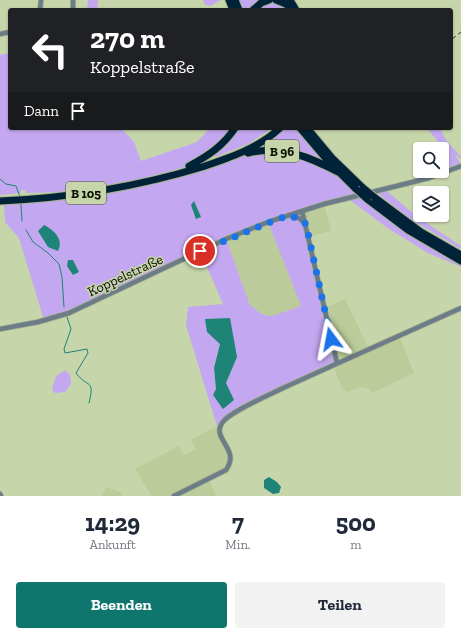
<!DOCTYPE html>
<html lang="de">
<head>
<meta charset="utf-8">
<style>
  body { margin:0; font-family:"Zilla Slab",serif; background:#f2f2f3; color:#1f2937; height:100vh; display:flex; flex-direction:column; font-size:15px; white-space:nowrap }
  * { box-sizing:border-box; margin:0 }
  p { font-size:13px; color:#747a83 }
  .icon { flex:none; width:22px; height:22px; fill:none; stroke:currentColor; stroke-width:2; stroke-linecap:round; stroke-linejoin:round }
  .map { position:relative; height:496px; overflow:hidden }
  .drawer { display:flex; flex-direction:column; background:#fff; flex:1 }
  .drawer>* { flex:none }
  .guide { position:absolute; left:8px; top:8px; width:445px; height:122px; border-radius:4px; box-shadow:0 1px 3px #0004; background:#202124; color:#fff; overflow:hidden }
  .tools { position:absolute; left:413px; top:142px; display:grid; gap:8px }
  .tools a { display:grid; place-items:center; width:36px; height:36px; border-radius:4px; background:#fff; box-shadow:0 1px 3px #0004; font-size:20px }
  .pin { position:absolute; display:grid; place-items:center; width:34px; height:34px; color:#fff; margin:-17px; border:2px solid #fff; border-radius:50%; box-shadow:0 1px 4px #0007 }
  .me { position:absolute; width:44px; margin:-22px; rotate:347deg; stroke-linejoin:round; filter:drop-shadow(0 0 3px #0008) }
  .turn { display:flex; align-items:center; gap:14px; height:84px; padding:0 16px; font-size:18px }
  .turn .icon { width:52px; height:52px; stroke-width:2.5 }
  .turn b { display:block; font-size:28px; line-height:34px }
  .then { display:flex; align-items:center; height:38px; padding:0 16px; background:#0003; gap:8px; font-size:15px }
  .eta { display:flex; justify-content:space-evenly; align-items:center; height:68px; text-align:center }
  .eta b { font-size:24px; font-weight:800; line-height:28px }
  .button { display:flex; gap:8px; margin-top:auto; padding:8px 16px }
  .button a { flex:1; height:46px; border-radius:4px; background:#0f766e; color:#fff; font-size:16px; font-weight:800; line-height:46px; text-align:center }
  .button a+a { background:#f2f2f3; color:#1f2937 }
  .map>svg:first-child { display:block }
</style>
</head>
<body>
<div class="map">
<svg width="461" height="496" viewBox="0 0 461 496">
  <rect width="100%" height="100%" fill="#c7d5ab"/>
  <!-- built -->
  <path fill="#bbcb99" d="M324,204L331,231L308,237L302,211Z
    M268,222L301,306L272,316L263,315L250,305L226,239Z
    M345,299L369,349L399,336L414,373L372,393L367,388L360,387L347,392L343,390L335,371L337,363L324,308Z
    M221,424L220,429L231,456L229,465L209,479L216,496H152L135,469L179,446L184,455L196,449L191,440Z
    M106,487L121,492L123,496H102Z"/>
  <!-- green -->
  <path fill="#c3a7f0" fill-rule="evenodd" d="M88,0H98L97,10H87Z
    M203,0H221L210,6L204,4Z
    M238,0H263L251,10H242Z
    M270,1H275L290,10H254Z
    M10,53V128H121L134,142L141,161L197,142L210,128H235L231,134L189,166L144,178L96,187L60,192L26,193L25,190H21V193L0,195V55Z
    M236,128H272L248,144L215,157L213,153Z
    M282,128H295L324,162L251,149Z
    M427,128H440L446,140L461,157V159L454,153L460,163L442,170V161L446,158L447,153Z
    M284,151L340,173L461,261V267L428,253L389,229L347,198L290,215L305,224L337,363L246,407L217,426L186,325L188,307L223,304L200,251L105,297L44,320L19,238L5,222L4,203H24L27,200L95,191L247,153ZM268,222L301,306L272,316L263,315L250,305L226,239ZM207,332L237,357L226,383L213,395L216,389L214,368L220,343Z
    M387,191L416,216L461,246V249L412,220L377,193Z
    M65,370L70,375L71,384L65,392L55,393L52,390L56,376Z"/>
  <!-- water -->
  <path fill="#1e8477" d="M194,201L201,217L196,219L191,205Z
    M44,225C54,230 64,239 58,251L48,247L38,231Z
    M68,260H73L79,272L73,275L67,266Z
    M230,318L237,357L226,383L234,400L223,409L213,395L216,389L214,368L220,344L207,332L205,319Z
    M269,477L277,482L281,487L279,493L273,494L264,488V480Z"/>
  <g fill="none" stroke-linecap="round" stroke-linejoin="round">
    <!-- stream -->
    <path stroke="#1e8477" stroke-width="1" d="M0,179L6,184L16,186L20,197
      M21,204L22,221
      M26,230L33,242L48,253L59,264L62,277L64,307
      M67,317L71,329L64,349L65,353L87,349L88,353L76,373C88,389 95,378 89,403"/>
    <defs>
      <path id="minor" d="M40,10L41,0
        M73,10V0
        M0,34L10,32
        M302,211L337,363
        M290,215L299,218L305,224
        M0,329L38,322L69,313L226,239L268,222L324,204L429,178L461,166
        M0,494L1,496
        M174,496L226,470C241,449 211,439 222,423C229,412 269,395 283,388C342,361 401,335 461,308"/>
      <path id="highway" d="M229,0L233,10
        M235,0L239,10
        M276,0L286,4L292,10
        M290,0L296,10
        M253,10L261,3L269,0
        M300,128L328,161L356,189
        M307,128L332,158L363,188
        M248,153C282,145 310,157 340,173
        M189,166C208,156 223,146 235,128
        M374,197L421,232L461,255
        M367,199L408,230L461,261
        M0,201C68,198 136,187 202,167C229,158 259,148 280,128"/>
    </defs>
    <!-- minor casing -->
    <use href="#minor" stroke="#a5b28d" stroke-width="6"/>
    <!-- highway casing -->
    <use href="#highway" stroke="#a5b28d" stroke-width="9"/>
    <!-- minor -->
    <use href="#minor" stroke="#6c7c88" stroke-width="4.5"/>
    <!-- highway -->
    <use href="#highway" stroke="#002339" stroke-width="7"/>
    <!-- rail -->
    <path stroke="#343a27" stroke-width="1" stroke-dasharray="6 3" stroke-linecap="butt" d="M451,40L461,32"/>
    <defs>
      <path id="highway-bridge" d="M363,188L374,197
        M356,189L367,199"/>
    </defs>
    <!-- highway-bridge casing -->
    <use href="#highway-bridge" stroke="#a5b28d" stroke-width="9" stroke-linecap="butt"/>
    <!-- highway-bridge -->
    <use href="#highway-bridge" stroke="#002339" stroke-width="7"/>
  </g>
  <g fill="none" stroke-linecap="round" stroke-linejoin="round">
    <!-- route -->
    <path stroke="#1a73e8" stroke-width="7" stroke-dasharray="0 12.6" d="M200,251L278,219C290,215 296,216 306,224L331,339"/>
  </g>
  <g text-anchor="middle" stroke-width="3" stroke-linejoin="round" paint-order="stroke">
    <!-- shield labels -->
    <g fill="#c7d5ab" stroke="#444b35" stroke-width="1">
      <rect x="265" y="140" width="34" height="22" rx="3"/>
      <rect x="66" y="182" width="40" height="22" rx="3"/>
    </g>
    <g font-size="13" font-weight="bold" fill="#0c1003">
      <text x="282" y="156">B 96</text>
      <text x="86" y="198">B 105</text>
    </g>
    <!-- street labels -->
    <g font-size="14" fill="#0c1003" stroke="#c7d5ab">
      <text transform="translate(125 275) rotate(-25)" y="5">Koppelstraße</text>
    </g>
  </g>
</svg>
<div class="tools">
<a><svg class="icon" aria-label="search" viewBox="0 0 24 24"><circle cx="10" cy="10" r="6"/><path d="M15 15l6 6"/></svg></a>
<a><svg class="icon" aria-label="layers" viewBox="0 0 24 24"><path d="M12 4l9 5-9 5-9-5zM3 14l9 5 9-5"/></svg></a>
</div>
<div class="pin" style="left:200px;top:251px;background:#d93025"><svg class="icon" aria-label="arrive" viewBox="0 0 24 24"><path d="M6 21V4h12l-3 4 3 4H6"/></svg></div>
<svg class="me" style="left:331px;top:339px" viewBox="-20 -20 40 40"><path d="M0-17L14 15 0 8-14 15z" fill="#1a73e8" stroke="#fff" stroke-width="4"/></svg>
<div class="guide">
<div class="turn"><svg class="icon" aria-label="left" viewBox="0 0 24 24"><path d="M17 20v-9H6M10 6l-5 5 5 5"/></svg><div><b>270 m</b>Koppelstraße</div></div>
<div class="then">Dann<svg class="icon" aria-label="arrive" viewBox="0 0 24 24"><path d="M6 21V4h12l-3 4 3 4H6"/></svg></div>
</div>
</div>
<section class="drawer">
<div class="eta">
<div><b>14:29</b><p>Ankunft</p></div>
<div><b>7</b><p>Min.</p></div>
<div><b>500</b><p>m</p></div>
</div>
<div class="button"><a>Beenden</a><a>Teilen</a></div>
</section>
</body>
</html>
